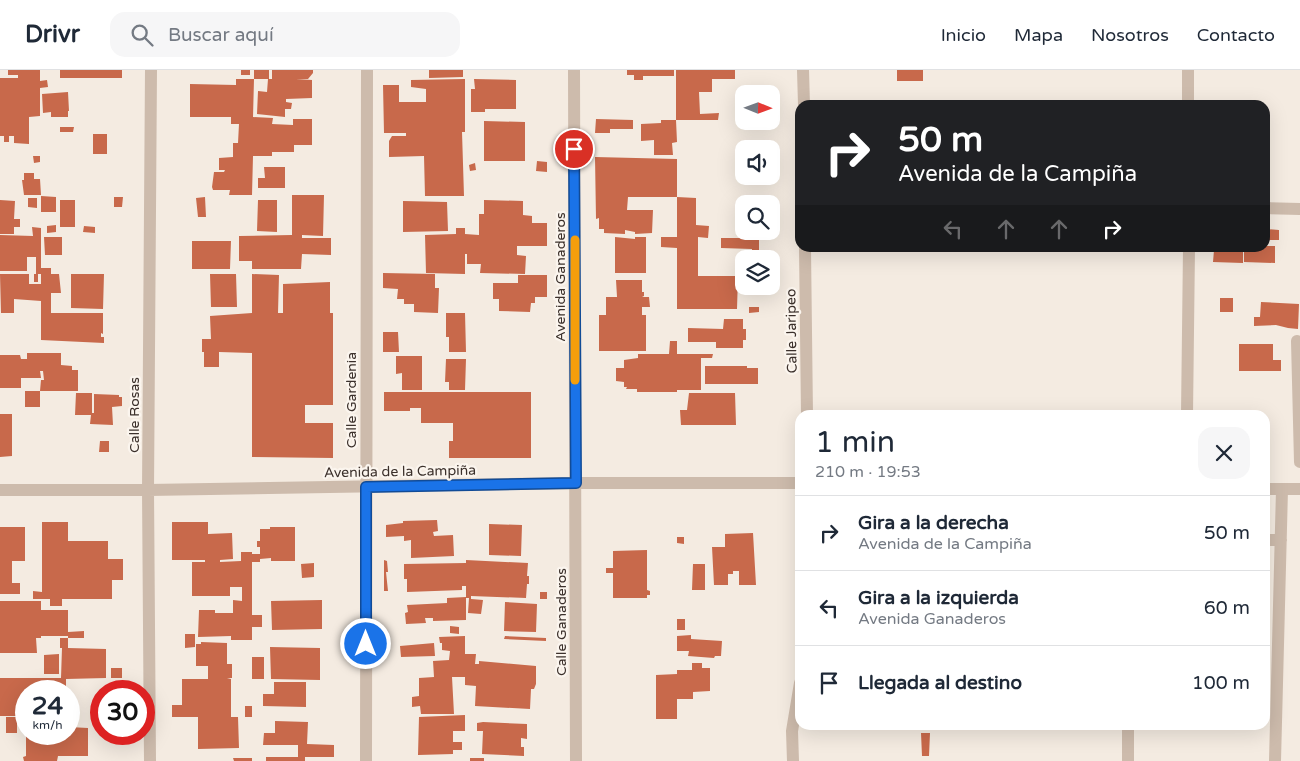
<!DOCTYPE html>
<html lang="es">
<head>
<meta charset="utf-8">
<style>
  body { margin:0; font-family:"Varela Round",sans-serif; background:#f6f6f7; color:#1f2937; height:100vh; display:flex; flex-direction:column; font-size:19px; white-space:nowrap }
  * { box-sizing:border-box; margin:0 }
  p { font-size:16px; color:#747a83 }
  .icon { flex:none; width:28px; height:28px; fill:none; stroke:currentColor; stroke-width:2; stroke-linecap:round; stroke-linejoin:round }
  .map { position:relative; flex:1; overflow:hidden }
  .drawer { position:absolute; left:795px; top:340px; width:475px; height:320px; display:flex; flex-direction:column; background:#fff; border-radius:15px; box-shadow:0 5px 20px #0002 }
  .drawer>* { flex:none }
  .banner { position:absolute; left:795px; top:30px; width:475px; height:152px; border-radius:15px; box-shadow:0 5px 20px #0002; background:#202124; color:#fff; overflow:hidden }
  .needle { width:32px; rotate:91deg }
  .controls { position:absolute; left:735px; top:15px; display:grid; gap:10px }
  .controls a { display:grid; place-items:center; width:45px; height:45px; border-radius:10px; background:#fff; box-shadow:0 5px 20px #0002; font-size:25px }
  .speed { position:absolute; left:15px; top:610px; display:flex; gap:10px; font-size:25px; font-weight:700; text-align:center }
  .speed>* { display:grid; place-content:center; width:65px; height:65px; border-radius:50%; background:#fff; box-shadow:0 5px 20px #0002; line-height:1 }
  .speed small { font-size:12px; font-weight:400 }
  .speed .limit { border:8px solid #d22; background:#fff; color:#111 }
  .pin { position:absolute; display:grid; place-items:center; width:42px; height:42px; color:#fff; margin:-21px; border:2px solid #fff; border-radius:50%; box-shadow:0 1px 5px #0007 }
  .me { position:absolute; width:55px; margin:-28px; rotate:0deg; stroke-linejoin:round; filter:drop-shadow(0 0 4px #0008) }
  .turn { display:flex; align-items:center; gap:18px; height:105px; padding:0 20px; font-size:22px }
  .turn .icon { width:65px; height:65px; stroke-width:2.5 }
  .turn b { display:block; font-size:35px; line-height:42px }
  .lanes { display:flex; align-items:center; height:48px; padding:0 20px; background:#0003; justify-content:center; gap:25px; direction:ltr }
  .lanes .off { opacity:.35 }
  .round { display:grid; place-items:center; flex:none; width:52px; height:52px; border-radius:15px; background:#f6f6f7 }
  .summary { display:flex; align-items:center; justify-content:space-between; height:85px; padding:0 20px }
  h1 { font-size:30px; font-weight:600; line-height:38px }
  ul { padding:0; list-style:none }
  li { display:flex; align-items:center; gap:15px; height:75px; padding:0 20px; border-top:1px solid #e0e1e3 }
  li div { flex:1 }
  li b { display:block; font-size:19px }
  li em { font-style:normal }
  header { display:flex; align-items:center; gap:30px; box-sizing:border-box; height:70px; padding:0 25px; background:#fff; border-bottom:1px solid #e0e1e3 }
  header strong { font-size:24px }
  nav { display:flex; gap:28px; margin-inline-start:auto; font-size:18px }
  .search { width:350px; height:45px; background:#f6f6f7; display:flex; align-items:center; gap:12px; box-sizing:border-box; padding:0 18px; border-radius:15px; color:#747a83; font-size:19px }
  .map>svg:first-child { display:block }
</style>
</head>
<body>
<header>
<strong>Drivr</strong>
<div class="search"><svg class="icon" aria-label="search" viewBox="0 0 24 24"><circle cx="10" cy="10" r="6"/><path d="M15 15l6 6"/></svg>Buscar aquí</div>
<nav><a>Inicio</a><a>Mapa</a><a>Nosotros</a><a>Contacto</a></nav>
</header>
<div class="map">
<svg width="1300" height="691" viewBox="0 0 1300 691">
  <rect width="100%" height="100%" fill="#f4ebe1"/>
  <!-- building -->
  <path fill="#c8694b" d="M8,0H40V11L47,10L48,17L40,18V46L29,47V74L14,73V66H9V72H4V66H0V8H18V5H8Z
    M60,0H122V8H60Z
    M241,0H250V5H241Z
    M254,0H269V9H254Z
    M272,0H313V3L308,9H296L312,10V28L286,29V32L292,33L291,39H285V47L257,44L258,21L267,22L268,9H272Z
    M429,0H463V7L429,8Z
    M627,0H674V6H643V10H634V5H627Z
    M676,0H735V9H712V22H699L700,44L719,43L718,50H676Z
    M897,0H923V11H897Z
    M236,9H254L253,47L273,48L272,54L293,55V49H312V75H294V82H272V86H253L252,125H229L230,120H213L212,117L214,102H224L225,100H219V88L233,87V73H238L239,54H231V47H190V14L236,15Z
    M465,9V62H462L464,126H425L424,86L389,87V71L392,66H406V63H384L383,15H399V32H426V19L411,17V10Z
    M474,9L516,10V39H485V42H471V19H475Z
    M68,22L69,41H68V47H51V42L43,43L42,24Z
    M596,49L633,50V59H610V63H595Z
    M661,50H676L677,72L672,73L673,85H654V70L641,71V54L661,53Z
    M484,51L525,52V91H484Z
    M60,57H74L73,62H60Z
    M93,64H107V84H93Z
    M33,86H40V92L34,93Z
    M595,87L677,89V127H628L627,140H653L652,163L635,164V162L625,160V164L604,163V159H599V148L596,149Z
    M537,91L547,92V102L536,101Z
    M475,93L476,100L470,101L469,95Z
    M264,97H285V118H258V108H265Z
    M24,103H34V109H40L41,125H24L22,110H24Z
    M292,125H324L323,166L302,165V168H331V185L302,184L301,199H252V191H239V166L292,165Z
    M41,126L56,127V142H41Z
    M114,127H123L122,137H114Z
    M205,127L206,147H198L196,128Z
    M677,127L696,128V155L709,156L708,168L698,167V206H738L737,239H677V178L661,177V167H677Z
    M28,128H37V138L28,137Z
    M0,130L15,131L14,149H20V157H14V164H0Z
    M60,130H75V157H60Z
    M258,130H277V162L257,161Z
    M484,130L523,131V145L532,146V153H547V176H517V185L526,186L525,204L480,203L481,194H467V184H465V204L426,203L425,165L456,164V158H465V164L479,165V144H484Z
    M403,131L447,132L448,161L403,162Z
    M56,155V162L47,163V156Z
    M84,156L95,157V163L83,162Z
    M32,157L41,158V198H51V204H59L61,223H51V243H103V264L101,263V267H104V273L41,270V231L14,229V243H1L0,204H29V214H41V204H38V212H34V204H36V187H27V201H0V165L33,166Z
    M1265,159L1279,160V170H1265Z
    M44,167H62V185H45Z
    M615,167L635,169V167H646V203H615Z
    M721,168H759V183H752V179L721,178Z
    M192,171H231L230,199H192Z
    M1265,176H1275V193L1244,192V178H1265Z
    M1228,178H1243V193L1213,192L1214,180H1228Z
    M383,203L435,204V218H439L438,243L414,242V234H404V229H397L398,219L383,218Z
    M71,204H104L103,239L71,238Z
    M210,204H236L237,237H211Z
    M252,204L279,205L278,243H283V214L330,212V243H333V335H305V353H333V388L252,387V283L219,282V297H204V282H202V269H211L210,246L252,243Z
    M518,205H547V227H535V233H531L530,242L499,241V229H493V213H518Z
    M616,210H642V222H644V226L642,227H649L650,237H642V245H646V281H599V245H606V227H617Z
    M1220,228H1233V242H1220Z
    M1261,232L1299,234L1298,259L1288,258L1276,255L1254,256V247H1260Z
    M749,237H759V242L749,243Z
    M446,243H465L466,282H449V267H446Z
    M724,249H743V259H746V270H743V278H716V272H688V258L723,259Z
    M383,262H398L399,282H383Z
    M670,271H677V284H713L712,288H701V320H677V322H637V319H626L627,317H624V312L616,311V298H624V290L638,288V284H669Z
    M1239,274H1273V290H1281V301H1239Z
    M27,283H61V295L72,296V300H78V321H40V337H25V321H40L41,310H44L43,301H40L41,308H21V318H0V285H20L21,289H27Z
    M396,286H422V320H402V303L396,304Z
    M446,289H466L465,320H449V312H445Z
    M705,296H747V298H758V314H705Z
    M384,322H531V388H449V371H453V353H421V338H410V341H384Z
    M76,323H92V343H94V324L119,325V327H122V336L112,337L113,355L90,354L91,345H75Z
    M689,323H735L736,355H681L680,340H687Z
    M0,344H12V386L0,387Z
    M100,371H109V382H99Z
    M437,450L438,461L433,462L434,466L453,465L454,486L411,488V470L404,471V466L386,467V455L403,453V451Z
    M42,452H68V471H108V489H123V510H112V529H62V536H50V529H33V521L42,522Z
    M172,452H208V464L232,463L233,489L220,490V492L241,491V482H252V484H260V477H257V471H260V459H270V457H295V491H271V488L260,489V492H252V545H262V557H252V570H231V566L198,567L199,540H215V543H233V530L242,531V517H230V526H192V492H205V490H172Z
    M489,454L522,455L521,486L489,485Z
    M0,457H25V491H12V513H20V524H0Z
    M753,463L756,515H739V501H733V504H728V515H714L712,477H725V464Z
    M677,467H684V474L677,473Z
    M647,480V520L650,521V525H647V528H613V503H606V498H613V481Z
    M384,490L387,491L388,502H386L388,521H384Z
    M466,490L528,493L527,506H529V514H527L526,528L471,526V529L483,530L481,544L468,543L469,528H466V550L433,551V548H425L426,553L406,554L405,543L408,542L407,535L447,533V528L466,527V516H462V520L407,522V509H404V494L466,493Z
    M314,493V507L302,508L301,494Z
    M693,494H705V520H692Z
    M540,522H547V529H540Z
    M322,530V559L272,560L271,531Z
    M0,531H41V540H68V562L84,561V568H68V566H41V568H36L37,583H0Z
    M505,532L537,534L536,562L504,561Z
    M677,549H685V560H677Z
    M450,556L459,557V564L450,563Z
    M185,564H195V577L185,578Z
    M691,565V569L722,571L721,586H715L714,588L688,586L689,581H677V566Z
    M465,566V584H476L475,594H479V591L536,596V614L534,619H531L530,639L475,636L476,616L465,615V607H452L454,644H421L420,636L412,637V627L419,626V608L434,607L433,591L449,590L450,581L442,580V573H440L439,567Z
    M505,566L546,568V571L504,569Z
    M60,568H68V578L106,579V608L66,609V621H26V646H0V608H61L62,578H60Z
    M201,572L227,573V594H232V608H227L231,609V647H238L239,678L198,679V647H172V635H182V609H208V596H196V574H201Z
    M434,573L435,586L401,587L400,576Z
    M270,577L320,578V610L271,609Z
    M59,584V604H44V585Z
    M252,587H264V609H252Z
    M692,593H702V598H710V621L693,622V629H677V649H656V605L677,604V600H692Z
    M111,598H122V608H111Z
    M274,612H306V637L263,636V624H274Z
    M245,636H252V647H245Z
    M465,645V661H453V672H462V680H453V684L418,685L419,647Z
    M6,647H17V663H6Z
    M275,651L308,652L307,674L334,675V687H305V691H266V687H298V675H263L264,663H275Z
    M483,652L527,654V669L521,668V677H524V686L482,684L483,661H477V653Z
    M69,657L88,658V686H58L57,691H24L23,687L26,686V664H69Z
    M921,663H930L929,686H922Z
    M233,688H252V691H234Z
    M470,688H484V691H470Z"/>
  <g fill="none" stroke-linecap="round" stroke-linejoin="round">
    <!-- minor -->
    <path stroke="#cdbbac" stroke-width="12" d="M574,0L576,691
      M803,0L804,35
      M1188,0V35
      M1265,138L1300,139
      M805,178L807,345
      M1297,271L1300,392
      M1187,345L1189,178
      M1265,419H1300
      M0,420H148L576,413H800
      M1265,470H1281
      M150,691L148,420L151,0
      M366,691L367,0
      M793,691L792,661L800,613
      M1128,691V655
      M1275,691L1282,419"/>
  </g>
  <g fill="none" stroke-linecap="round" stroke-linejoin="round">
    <defs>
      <path id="route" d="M366,574V417L576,413L574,79"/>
    </defs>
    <!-- route casing -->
    <use href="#route" stroke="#114b97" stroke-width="12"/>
    <!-- route -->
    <use href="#route" stroke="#1a73e8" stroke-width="9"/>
    <!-- slow -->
    <path stroke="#f59e0b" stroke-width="9" d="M575,170V310"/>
  </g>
  <g text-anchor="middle" stroke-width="4.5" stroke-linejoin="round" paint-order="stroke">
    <!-- street labels -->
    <g font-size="14" fill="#3b302b" stroke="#fbf5ee">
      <text transform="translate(560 207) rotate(-90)" y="5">Avenida Ganaderos</text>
      <text transform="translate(791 261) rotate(-91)" y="5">Calle Jaripeo</text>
      <text transform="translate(351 330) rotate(-90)" y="5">Calle Gardenia</text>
      <text transform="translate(134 345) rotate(-90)" y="5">Calle Rosas</text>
      <text transform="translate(400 401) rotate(-1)" y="5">Avenida de la Campiña</text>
      <text transform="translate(561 552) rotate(-90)" y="5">Calle Ganaderos</text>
    </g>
  </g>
</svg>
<div class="controls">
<a><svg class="needle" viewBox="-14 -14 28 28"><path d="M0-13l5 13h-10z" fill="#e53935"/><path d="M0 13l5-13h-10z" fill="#747a83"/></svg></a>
<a><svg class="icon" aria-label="sound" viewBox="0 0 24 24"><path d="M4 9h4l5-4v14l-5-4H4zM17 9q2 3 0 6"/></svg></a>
<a><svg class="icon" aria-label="search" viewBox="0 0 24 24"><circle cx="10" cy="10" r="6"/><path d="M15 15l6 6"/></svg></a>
<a><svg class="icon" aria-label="layers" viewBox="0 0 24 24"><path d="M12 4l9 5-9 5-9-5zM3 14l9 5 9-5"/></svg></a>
</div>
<div class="speed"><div>24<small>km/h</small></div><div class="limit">30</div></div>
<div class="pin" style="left:574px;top:79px;background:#d93025"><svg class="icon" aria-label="arrive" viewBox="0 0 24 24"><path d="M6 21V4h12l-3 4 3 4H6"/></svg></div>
<svg class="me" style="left:366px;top:574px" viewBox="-20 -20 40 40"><circle r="17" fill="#1a73e8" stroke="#fff" stroke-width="3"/><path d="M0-11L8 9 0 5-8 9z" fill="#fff"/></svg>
<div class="banner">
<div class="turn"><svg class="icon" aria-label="right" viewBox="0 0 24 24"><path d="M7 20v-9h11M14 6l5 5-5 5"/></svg><div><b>50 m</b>Avenida de la Campiña</div></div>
<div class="lanes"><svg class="icon off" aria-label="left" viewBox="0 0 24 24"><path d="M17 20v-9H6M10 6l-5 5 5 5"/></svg><svg class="icon off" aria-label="ahead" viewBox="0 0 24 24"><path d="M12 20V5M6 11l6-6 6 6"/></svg><svg class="icon off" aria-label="ahead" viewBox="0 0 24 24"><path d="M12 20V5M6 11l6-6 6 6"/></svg><svg class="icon" aria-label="right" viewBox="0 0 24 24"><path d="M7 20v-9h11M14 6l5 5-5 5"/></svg></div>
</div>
<section class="drawer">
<div class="summary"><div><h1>1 min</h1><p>210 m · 19:53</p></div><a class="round"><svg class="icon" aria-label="close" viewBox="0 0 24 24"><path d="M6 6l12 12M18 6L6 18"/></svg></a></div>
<ul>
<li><svg class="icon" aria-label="right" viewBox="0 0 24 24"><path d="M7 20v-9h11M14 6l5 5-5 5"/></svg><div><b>Gira a la derecha</b><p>Avenida de la Campiña</p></div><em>50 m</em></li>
<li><svg class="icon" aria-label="left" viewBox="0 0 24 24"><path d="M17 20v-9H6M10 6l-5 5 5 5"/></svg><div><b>Gira a la izquierda</b><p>Avenida Ganaderos</p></div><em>60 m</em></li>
<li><svg class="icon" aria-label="arrive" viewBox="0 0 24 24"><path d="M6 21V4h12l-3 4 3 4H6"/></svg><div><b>Llegada al destino</b></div><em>100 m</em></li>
</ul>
</section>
</div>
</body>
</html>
